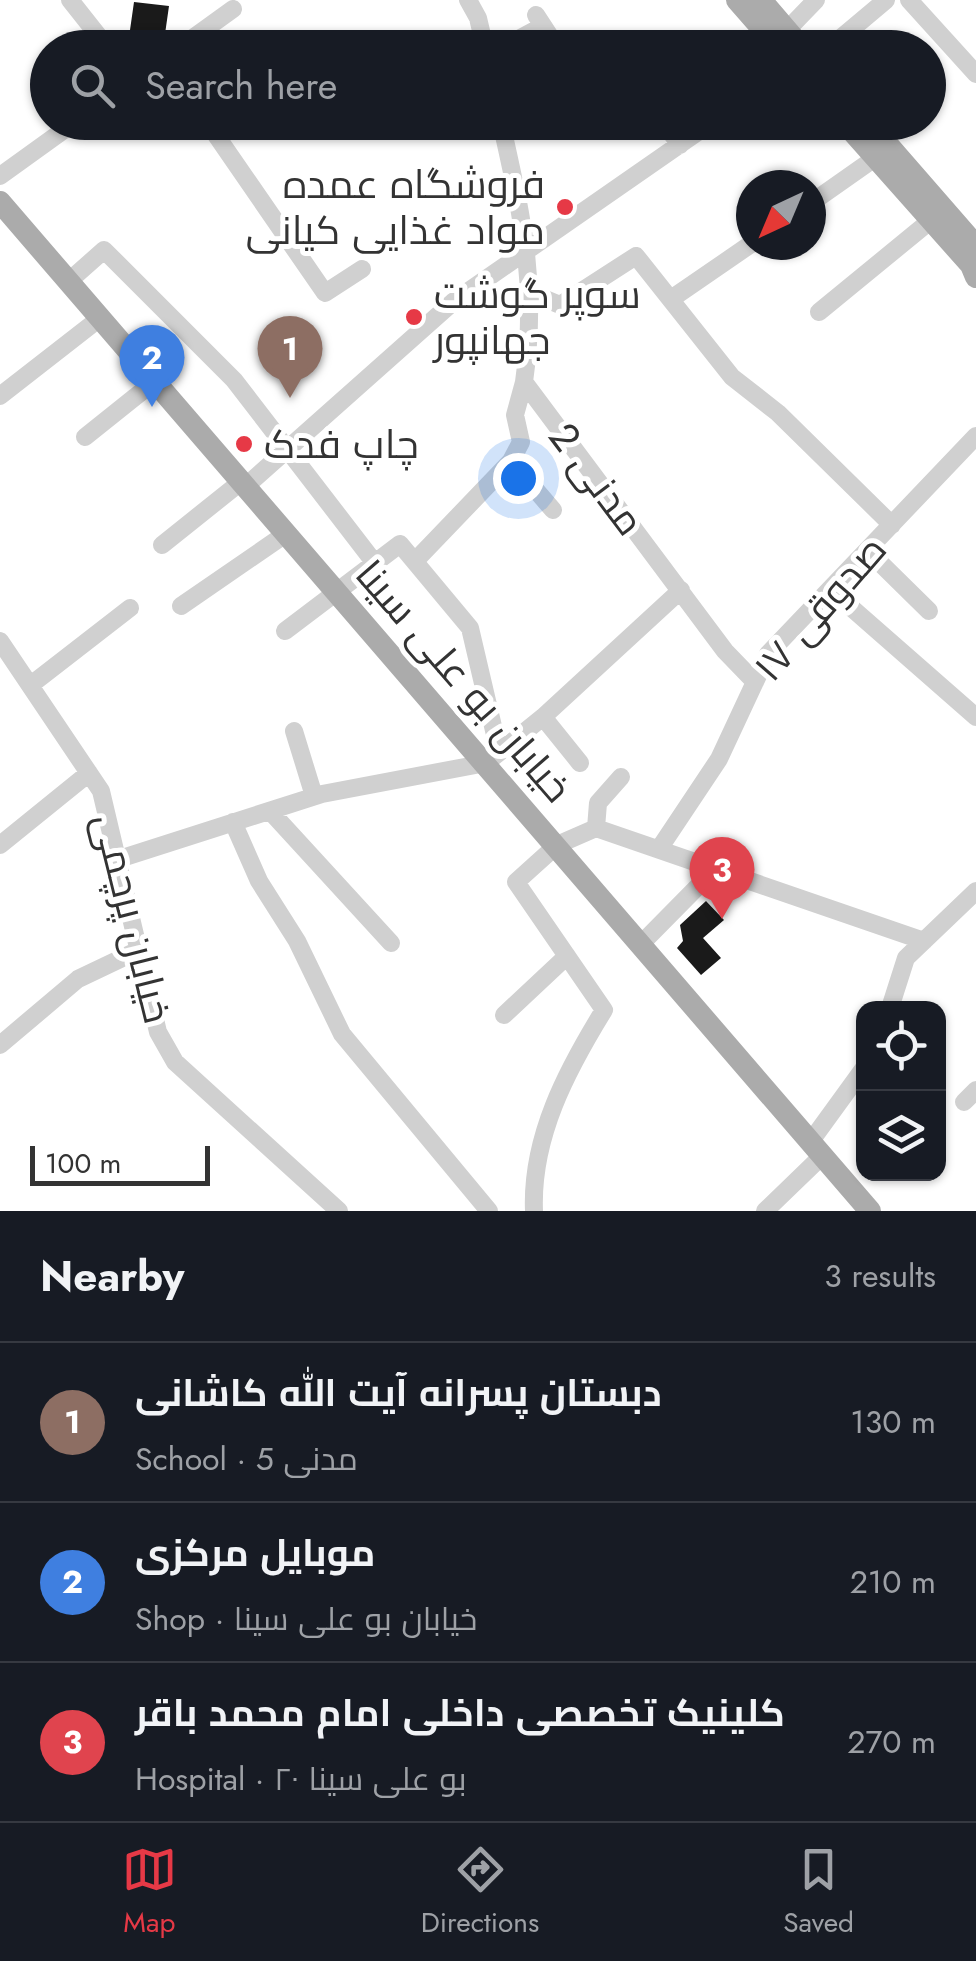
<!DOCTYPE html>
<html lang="en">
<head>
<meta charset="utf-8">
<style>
	:root { --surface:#171b24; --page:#242831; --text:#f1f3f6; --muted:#9ea1a6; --line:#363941; --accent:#e63946 }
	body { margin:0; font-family:Jost,Cairo,sans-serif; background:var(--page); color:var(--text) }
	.controls { position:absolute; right:30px; bottom:30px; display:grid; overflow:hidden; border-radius:20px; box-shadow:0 2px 8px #0004 }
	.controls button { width:90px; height:90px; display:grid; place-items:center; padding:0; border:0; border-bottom:2px solid var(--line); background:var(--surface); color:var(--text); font:50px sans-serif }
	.compass { position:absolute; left:736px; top:170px; width:90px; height:90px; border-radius:50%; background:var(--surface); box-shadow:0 2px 8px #0004; rotate:224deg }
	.scale { position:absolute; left:30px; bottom:25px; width:180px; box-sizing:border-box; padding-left:10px; border:5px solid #333; border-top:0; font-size:28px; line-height:35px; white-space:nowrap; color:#333; -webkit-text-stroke:8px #fff; paint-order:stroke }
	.you { position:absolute; left:518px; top:478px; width:35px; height:35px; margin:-25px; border:8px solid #fff; border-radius:50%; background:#1a73e8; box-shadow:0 0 0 15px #1a73e833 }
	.badge { display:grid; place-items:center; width:65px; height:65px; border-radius:50%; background:var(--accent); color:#fff; font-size:32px; font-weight:700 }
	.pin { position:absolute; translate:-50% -82px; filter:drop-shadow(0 2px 5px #0008) }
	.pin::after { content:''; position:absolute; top:52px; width:35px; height:30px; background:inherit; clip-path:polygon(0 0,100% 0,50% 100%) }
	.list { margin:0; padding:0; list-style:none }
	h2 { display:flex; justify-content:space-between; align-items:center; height:130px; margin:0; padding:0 40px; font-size:42px }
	h2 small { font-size:32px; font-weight:400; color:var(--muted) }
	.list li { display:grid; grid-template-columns:65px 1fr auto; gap:30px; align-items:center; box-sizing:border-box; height:160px; padding:0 40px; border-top:2px solid var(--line) }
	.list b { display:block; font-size:38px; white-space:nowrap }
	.list p { margin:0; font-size:32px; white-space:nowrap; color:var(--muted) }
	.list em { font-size:32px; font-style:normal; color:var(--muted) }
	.icon { flex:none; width:55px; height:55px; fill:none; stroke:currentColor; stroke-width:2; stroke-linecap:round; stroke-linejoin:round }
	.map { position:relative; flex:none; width:976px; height:1211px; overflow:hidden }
	.search { position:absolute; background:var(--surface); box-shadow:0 2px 8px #0004; left:30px; right:30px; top:30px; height:110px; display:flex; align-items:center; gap:25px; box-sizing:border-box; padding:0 35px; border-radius:55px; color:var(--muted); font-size:38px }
	.sheet { height:610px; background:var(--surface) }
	nav { display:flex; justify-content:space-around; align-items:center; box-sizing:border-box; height:140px; border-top:2px solid var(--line); background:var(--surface); font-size:28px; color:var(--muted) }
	nav a { display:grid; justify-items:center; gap:5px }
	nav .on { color:var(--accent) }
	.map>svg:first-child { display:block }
	.building { fill:#1a1a1a }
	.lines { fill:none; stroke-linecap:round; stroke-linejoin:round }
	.minor { stroke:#d0d0d0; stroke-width:18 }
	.major { stroke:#ababab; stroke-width:22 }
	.poi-dot { fill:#e63946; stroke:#fff; stroke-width:4 }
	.labels { text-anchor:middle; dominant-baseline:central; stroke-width:10; stroke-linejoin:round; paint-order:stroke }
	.poi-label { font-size:40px; fill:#333; stroke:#fff; text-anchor:start }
	.street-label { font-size:40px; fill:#333; stroke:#fff }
</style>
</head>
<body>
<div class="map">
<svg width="976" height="1211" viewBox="0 0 976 1211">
	<rect width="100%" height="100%" fill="#fff"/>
	<path class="building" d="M134,2L169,6L164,41L129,37Z
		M706,901L724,920L703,938L721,958L701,975L677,948L683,941L680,925Z"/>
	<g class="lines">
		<path class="minor" d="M70,0L108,48
			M468,0L478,18L485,48
			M909,0L976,74
			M536,15L553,41
			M787,30L816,0
			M179,48L233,9
			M502,48L543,26
			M829,48L886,0
			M207,122L325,293L362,269
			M501,122C522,217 538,283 524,382L725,651L753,680
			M663,122L680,145
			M0,176L75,122
			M811,203L875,158
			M69,281L104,250L234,380L374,562
			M531,293L560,305L636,256L732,377L778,413L892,525
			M671,299L751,244
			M819,312L930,221
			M0,396L100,318
			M85,437L155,381
			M511,461L553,510
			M246,486L453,302L712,122
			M162,545L242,481
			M867,550L929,611
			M416,560L511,461L521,442L515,415L524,382
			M830,589L976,717
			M181,606L287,533
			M285,631L400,544L470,628L499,752
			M0,641L101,791L158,1032L175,1062L339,1211
			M32,684L130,608
			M543,717L580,763
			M294,731L314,796
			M270,811L391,943
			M233,822L259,881L297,941L342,1034L489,1211
			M596,828L598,803L621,777
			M0,845L89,773
			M659,849L719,759L768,654L976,436
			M119,859L322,794L486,763L543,717L681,590
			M642,943L715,869
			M890,1008L906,958L976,891
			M504,1015L567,956
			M0,1045L78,979L141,949
			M964,1102L976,1090
			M811,1141L864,1068
			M534,1211C531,1137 567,1070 604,1010L516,882L557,845L596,828L924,941
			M765,1211L823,1155"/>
		<path class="major" d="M737,0L779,48
			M761,0L802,48
			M844,122L971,265L976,277
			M868,122L976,246
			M0,202L870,1211"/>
	</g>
	<g class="poi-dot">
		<circle cx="565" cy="207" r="10"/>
		<circle cx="414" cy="317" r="10"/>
		<circle cx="244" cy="444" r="10"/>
	</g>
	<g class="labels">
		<g class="poi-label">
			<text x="545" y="184" text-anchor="end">فروشگاه عمده<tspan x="545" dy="46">مواد غذایی کیانی</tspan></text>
			<text x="434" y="294">سوپر گوشت<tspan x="434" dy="46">جهانپور</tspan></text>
			<text x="264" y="444">چاپ فدک</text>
		</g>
		<g class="street-label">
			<text transform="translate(597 479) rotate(53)">مدنی 2</text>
			<text transform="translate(820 608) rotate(-49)">صدوقی ۱۷</text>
			<text transform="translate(464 681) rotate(49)">خیابان بو علی سینا</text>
			<text transform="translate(133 918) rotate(76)">خیابان پرچمی</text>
		</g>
	</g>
</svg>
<div class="controls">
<button><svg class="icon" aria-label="locate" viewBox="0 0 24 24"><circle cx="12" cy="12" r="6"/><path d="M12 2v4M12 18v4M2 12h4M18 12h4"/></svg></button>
<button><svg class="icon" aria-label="layers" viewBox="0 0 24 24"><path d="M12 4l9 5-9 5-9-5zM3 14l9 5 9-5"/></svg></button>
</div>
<svg class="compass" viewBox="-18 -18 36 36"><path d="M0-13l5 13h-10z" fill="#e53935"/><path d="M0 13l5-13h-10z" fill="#9ea1a6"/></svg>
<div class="scale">100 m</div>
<div class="you"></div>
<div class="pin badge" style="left:290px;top:398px;background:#8d6e63">1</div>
<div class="pin badge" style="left:152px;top:407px;background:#3f7fe0">2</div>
<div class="pin badge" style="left:722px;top:919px;background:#e0444e">3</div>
<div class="search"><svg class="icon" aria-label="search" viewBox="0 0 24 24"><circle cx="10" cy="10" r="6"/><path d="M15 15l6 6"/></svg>Search here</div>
</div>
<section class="sheet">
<h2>Nearby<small>3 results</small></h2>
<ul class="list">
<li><span class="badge" style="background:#8d6e63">1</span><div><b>دبستان پسرانه آیت الله کاشانی</b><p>School · مدنی 5</p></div><em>130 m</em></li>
<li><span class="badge" style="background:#3f7fe0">2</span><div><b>موبایل مرکزی</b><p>Shop · خیابان بو علی سینا</p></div><em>210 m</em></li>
<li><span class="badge" style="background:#e0444e">3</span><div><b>کلینیک تخصصی داخلی امام محمد باقر</b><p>Hospital · بو علی سینا ۲۰</p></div><em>270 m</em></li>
</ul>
</section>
<nav>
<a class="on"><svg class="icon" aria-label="map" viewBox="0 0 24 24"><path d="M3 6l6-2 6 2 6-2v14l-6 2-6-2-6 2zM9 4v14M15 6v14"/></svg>Map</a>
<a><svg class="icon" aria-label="directions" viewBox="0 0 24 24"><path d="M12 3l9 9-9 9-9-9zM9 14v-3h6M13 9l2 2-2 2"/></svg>Directions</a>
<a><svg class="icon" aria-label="saved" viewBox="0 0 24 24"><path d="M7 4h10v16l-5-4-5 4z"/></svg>Saved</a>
</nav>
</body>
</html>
